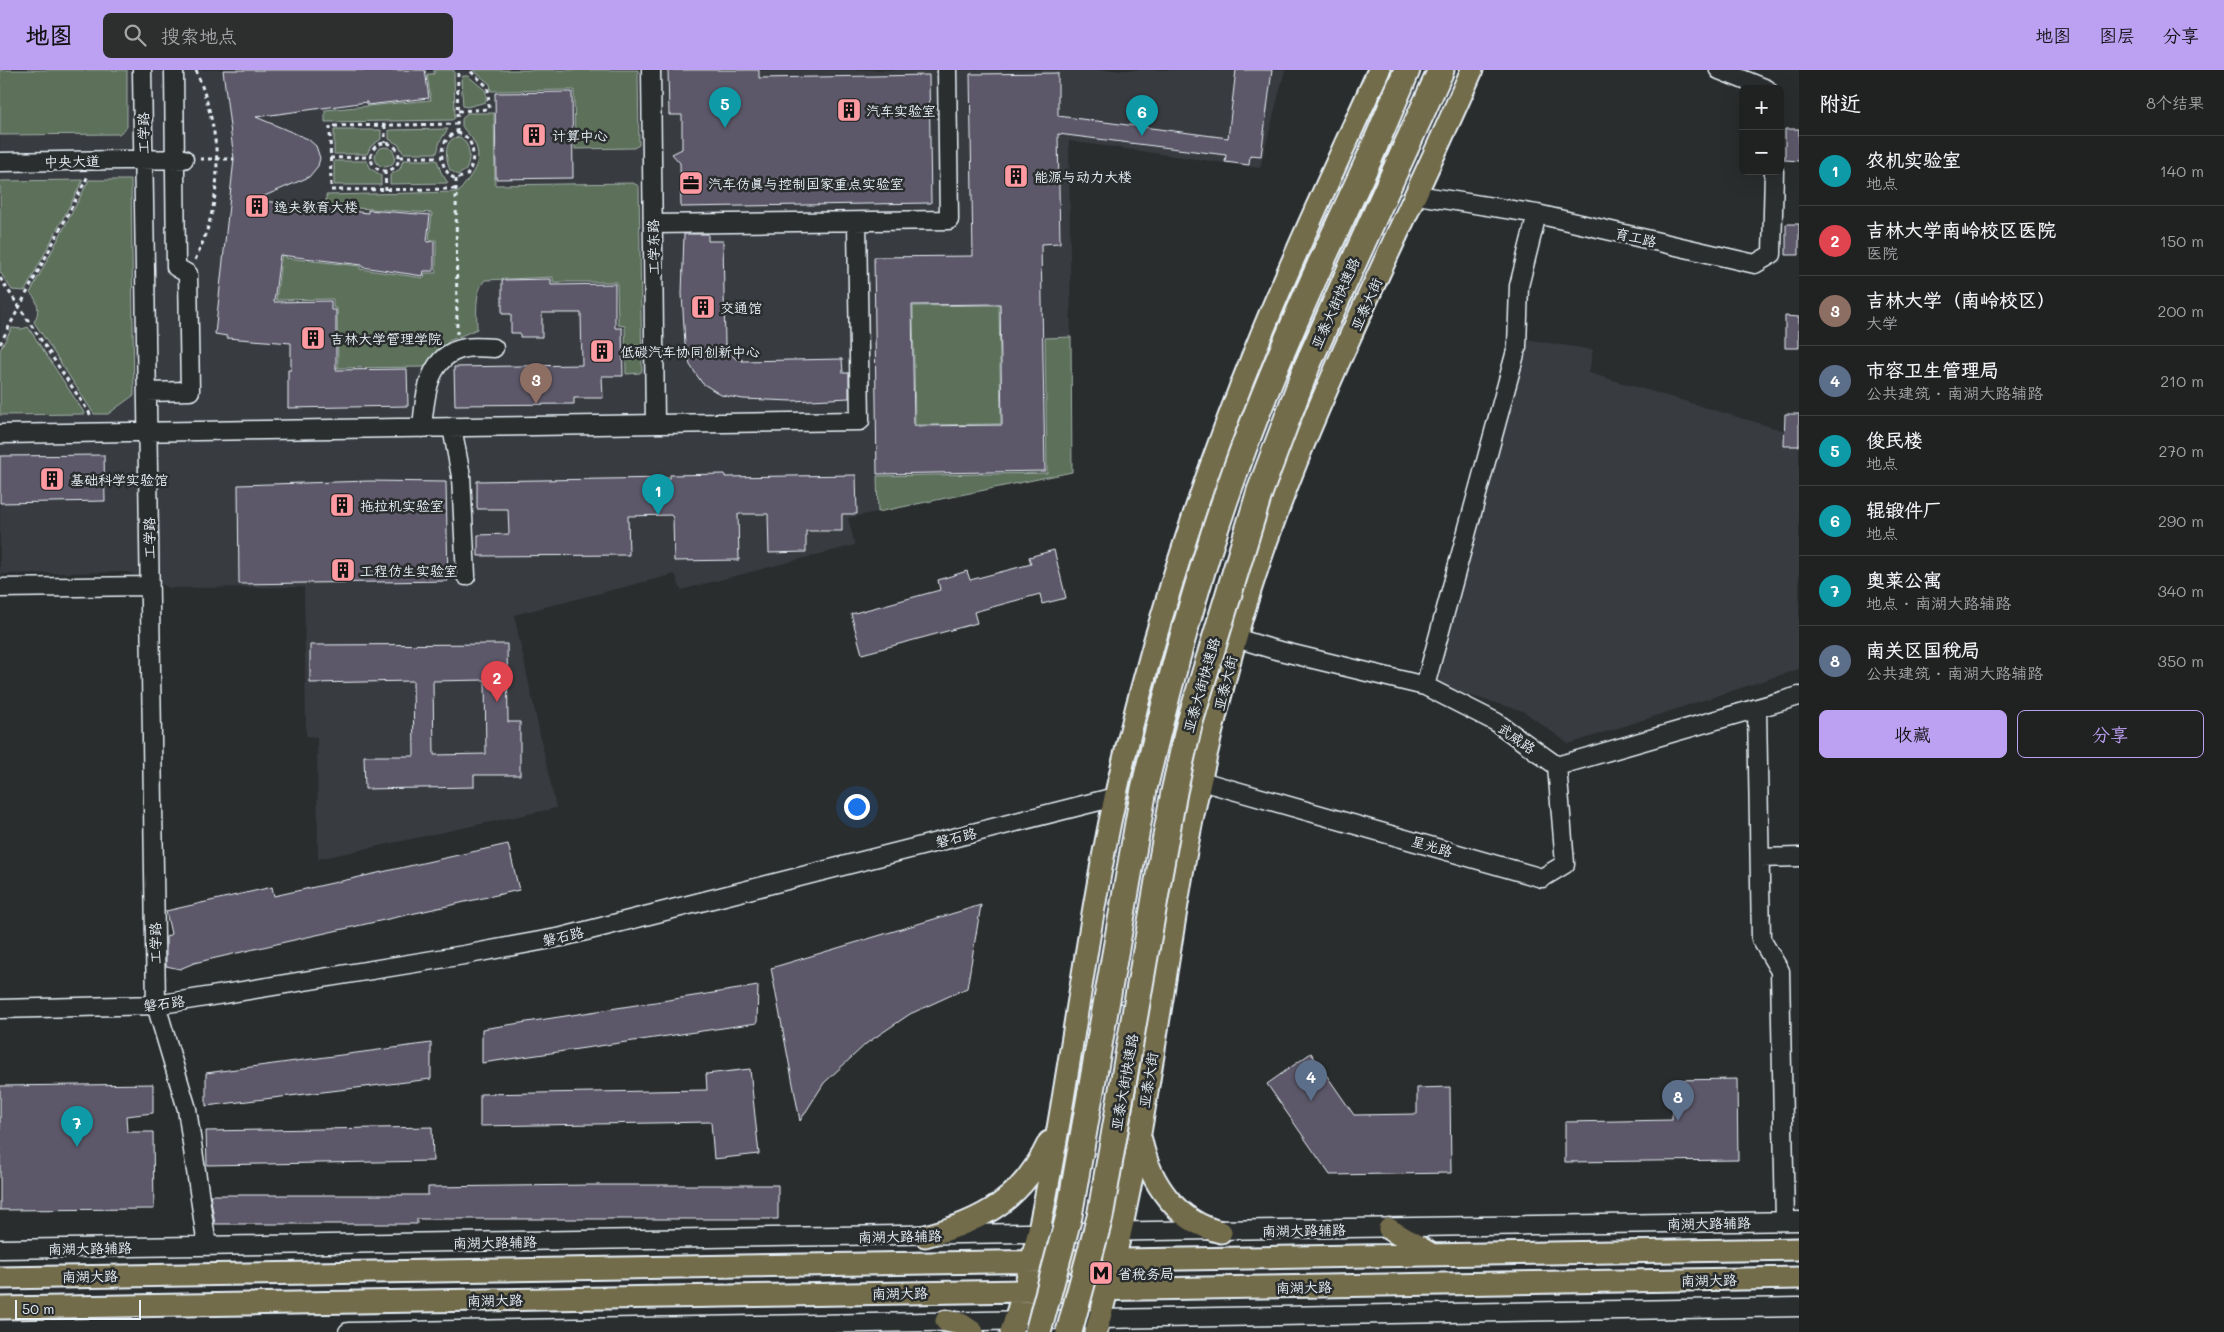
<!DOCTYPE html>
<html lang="zh">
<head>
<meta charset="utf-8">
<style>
	:root { --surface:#202222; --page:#2d2f2f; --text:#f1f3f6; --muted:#a2a4a5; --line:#3d3f40; --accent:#bca0f2 }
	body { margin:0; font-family:Mali,"LXGW WenKai TC",sans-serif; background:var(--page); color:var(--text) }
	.controls { position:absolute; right:15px; top:15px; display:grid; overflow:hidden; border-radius:8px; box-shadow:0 5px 20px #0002 }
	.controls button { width:45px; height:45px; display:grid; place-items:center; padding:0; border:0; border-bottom:1px solid var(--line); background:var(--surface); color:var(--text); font:25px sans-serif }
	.scale { position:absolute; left:15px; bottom:12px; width:126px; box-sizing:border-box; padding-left:5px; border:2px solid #e8f1f8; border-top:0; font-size:14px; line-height:18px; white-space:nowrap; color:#e8f1f8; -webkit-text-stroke:4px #2a2d2e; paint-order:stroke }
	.you { position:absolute; left:856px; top:736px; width:18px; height:18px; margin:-12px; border:4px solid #fff; border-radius:50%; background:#1a73e8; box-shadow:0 0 0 8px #1a73e833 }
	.badge { display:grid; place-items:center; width:32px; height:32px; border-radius:50%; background:var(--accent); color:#fff; font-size:16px; font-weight:700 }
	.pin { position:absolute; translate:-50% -41px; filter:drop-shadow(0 1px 2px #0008) }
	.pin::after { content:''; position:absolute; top:26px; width:18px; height:15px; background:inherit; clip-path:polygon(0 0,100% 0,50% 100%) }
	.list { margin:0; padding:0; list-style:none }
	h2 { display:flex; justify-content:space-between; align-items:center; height:65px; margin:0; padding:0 20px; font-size:21px }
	h2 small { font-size:16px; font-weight:400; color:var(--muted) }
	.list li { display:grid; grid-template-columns:32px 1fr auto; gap:15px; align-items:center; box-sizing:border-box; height:70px; padding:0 20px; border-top:1px solid var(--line) }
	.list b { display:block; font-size:19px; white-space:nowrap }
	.list p { margin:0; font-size:16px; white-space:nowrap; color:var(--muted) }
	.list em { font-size:16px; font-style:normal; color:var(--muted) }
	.actions { display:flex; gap:10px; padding:15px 20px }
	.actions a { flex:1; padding:11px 0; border:1px solid var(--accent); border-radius:8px; text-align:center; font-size:18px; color:var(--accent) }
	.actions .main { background:var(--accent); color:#111 }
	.icon { flex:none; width:28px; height:28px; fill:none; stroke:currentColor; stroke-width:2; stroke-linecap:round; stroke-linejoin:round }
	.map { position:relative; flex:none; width:1799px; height:1262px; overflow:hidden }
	header { display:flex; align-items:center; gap:30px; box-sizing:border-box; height:70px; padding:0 25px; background:var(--accent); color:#111 }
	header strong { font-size:24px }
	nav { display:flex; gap:28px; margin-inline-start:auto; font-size:18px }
	.search { width:350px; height:45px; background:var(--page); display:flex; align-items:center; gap:12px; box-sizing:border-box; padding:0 18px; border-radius:8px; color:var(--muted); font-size:19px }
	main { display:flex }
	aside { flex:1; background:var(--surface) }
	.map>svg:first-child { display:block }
	.built { fill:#393a40 }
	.green { fill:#5c705a; stroke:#a2b0a9 }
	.building { fill:#5d5869; stroke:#e8f1f8; fill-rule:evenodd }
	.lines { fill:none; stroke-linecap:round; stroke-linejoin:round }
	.minor-casing { stroke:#e8f1f8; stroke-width:21 }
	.major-casing { stroke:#e8f1f8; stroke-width:25 }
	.highway-casing { stroke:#e8f1f8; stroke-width:29 }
	.path { stroke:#e8f1f8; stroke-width:3; stroke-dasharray:4 4; stroke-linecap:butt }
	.minor { stroke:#2a2d2e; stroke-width:18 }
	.major { stroke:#736c4b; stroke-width:21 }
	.highway { stroke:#736c4b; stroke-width:25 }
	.highway-bridge-casing { stroke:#e8f1f8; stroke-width:29; stroke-linecap:butt }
	.highway-bridge { stroke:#736c4b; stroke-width:25 }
	.labels { text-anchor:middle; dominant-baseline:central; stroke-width:5; stroke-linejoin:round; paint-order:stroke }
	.poi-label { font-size:14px; fill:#e8f1f8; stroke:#2a2d2e; text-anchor:start }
	.street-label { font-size:14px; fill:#e8f1f8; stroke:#2a2d2e }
</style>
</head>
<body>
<header>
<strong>地图</strong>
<div class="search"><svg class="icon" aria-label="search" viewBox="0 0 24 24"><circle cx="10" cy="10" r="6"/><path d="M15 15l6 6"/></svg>搜索地点</div>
<nav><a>地图</a><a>图层</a><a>分享</a></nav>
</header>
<main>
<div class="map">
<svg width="1799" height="1262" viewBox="0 0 1799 1262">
	<rect width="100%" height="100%" fill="#2a2d2e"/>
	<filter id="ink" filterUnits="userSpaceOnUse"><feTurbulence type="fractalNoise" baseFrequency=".02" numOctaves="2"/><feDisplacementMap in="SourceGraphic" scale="10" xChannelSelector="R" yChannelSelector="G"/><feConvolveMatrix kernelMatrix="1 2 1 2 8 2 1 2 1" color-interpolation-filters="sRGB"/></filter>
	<g filter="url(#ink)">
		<path class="built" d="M0,0H1285L1260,98L1069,71L1072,402L848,448L855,475L681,520L675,504L514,545L556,738L318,789L317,667L306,666L304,517L170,518L128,502L0,504Z
			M1525,269L1593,280L1589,303L1799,365V599L1569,674L1523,641L1437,616Z"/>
		<path class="green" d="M0,0H127V57L119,64L0,65Z
			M434,0H454L455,48L452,50L325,52V40L431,30L427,4H434Z
			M473,0H638L639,75L634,78L575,79L574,20L491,21L490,14Z
			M463,6H468L486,21V32L467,37L463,36L461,10Z
			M467,43H494L495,115L633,113L639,116L642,301L640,303L626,304L625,256L618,255L617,212H553V207L485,210C474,222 477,244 477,259L449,271L437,283L430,297L327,298L338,297L337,238H333V229L276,230L282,181H286V188L360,196V199L424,208L425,203H436V170H429L432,143L326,136V125L459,122C470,106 485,92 474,72C471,65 465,62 462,56V49Z
			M448,59L440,71L437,83H403L399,75L389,69V60Z
			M334,60H381V69L371,76L367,84H334Z
			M460,67C471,75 471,88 466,100L458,105L450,100C445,89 443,67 460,67Z
			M375 87a10 10 0 1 1 20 0a10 10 0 1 1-20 0Z
			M403,90H437L441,102L448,113L390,114V105L400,99Z
			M334,91H367L371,99L381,105V115H334Z
			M83,110L25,221L12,220L0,202V111Z
			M89,110H131L134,325L108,344H94L34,252C40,242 39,231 30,223Z
			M999,235L1001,354L915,355L913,236Z
			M28,257L85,344L0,345V280L12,258L22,259Z
			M1071,267L1072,402L878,442L877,406L1047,403L1045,268Z"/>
		<path class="building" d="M223,0H425L429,28L367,35V32L256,47L308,69L316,76L320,88L318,96L309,107L255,130L368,143V140L430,145L427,172L434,171V201H424L423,206L362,197V195L280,185L274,232L331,231V240H336V300L407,299L408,336L288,338V300H291V273L227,268V266L215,264L234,89Z
			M668,0H759V8L929,5L931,133L681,137L680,93L672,84L682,79V45H669Z
			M1236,0H1272L1261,86L1250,85L1249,95L1225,92L1226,85L1058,64L1060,173L1041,174L1045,401L877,404L874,187L973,186L970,4L1058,3V46L1228,68ZM1000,234L1002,355L914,356L912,235Z
			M572,22L573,108L496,109L495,23Z
			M1785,59H1799V91L1785,90Z
			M1786,154H1799V185H1786Z
			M684,164H708V171H723L725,274H727V280L736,289H742V291L842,289L843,303H849V328L792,331L743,329L721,325L702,313L690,295L685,274L682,224Z
			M551,209V215L615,214V258H622L623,306H602L603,328H574V334L455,335L454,297L582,295L581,243H542V267H520V263H511V244H502V210Z
			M1785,246L1799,247V278H1785Z
			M1785,344H1799V376H1784Z
			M104,385L105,431L0,433V386Z
			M725,404V407L856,405L857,444H842V461H806V482L769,483L768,444H738L739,490L674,491L673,448L671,445L628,446L629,485L478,486V465L509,464L508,439H477V411L670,408V405Z
			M369,411L446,412L448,511L239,514L238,415Z
			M1054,480L1066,528L1042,534L1040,524L974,542L977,553L862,584L851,544L940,520L938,510L967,501L970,510L1031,494L1029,487Z
			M507,574L508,652H520V705H474V717L365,719L364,686H414L413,611L310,613V575ZM485,610L486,684L434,685L433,611Z
			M508,774L519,820L285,872L194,893L180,899L166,896V867L171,864L166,841L272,817L274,826Z
			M981,835L967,918L910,944L867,973L824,1013L800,1051L771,898Z
			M758,916L757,953L482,993V959Z
			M431,973V1009L206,1036V1003Z
			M1311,983L1354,1045L1417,1044V1018L1450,1017L1451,1103L1330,1105L1267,1014Z
			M750,999L759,1084L714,1089L711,1052L480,1056V1024L707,1020L706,1004Z
			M1737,1009L1738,1090L1565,1092V1052L1672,1050V1010Z
			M153,1014V1043L126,1046L127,1062H153L154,1139L0,1140V1016Z
			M432,1057L433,1091L207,1095L206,1061Z
			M590,1115H778V1149H417V1154H215L210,1125H428V1117Z"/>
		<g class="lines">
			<defs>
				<path id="minor" d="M142,0L156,935L187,1039L207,1176
					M651,0L655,354
					M1719,0L1767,19
					M0,92L184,89
					M1417,125L1537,144L1755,194L1772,184L1774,101
					M653,154L949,150L947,0
					M147,322L190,321L188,204L176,197L174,0
					M452,357L461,406L466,506
					M422,358C425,327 427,284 466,278C475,276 485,278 494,278
					M0,364L860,351L857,152
					M0,518L149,516
					M1236,568L1272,579L1425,616L1496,652L1557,696L1799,626
					M1425,616L1517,277L1519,216L1537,144
					M1757,638L1761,869L1780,901L1785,1151
					M1201,711L1542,808L1565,794L1557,696
					M1760,788L1799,787
					M0,939L156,935L464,885L562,867L1115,727
					M0,1179L1799,1151
					M348,1262L1799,1237"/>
				<path id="major" d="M1141,1070C1150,1113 1177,1152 1221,1162
					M1389,1159L1431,1184
					M925,1166C984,1151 1023,1128 1049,1072
					M0,1208L1799,1179
					M0,1238L1799,1208
					M946,1251L961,1254L973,1262
					M1011,1262C1036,1189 1049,1112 1062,1035C1079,933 1093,830 1115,728C1149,573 1198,420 1258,273C1295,181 1338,91 1379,0
					M1096,1262C1138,1112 1156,957 1182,804C1195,726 1214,648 1235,571C1290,372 1390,188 1472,0"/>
				<path id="highway" d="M1320,195L1370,87L1407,0
					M1346,209L1441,0"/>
			</defs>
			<use href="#minor" class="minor-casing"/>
			<use href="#major" class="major-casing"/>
			<use href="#highway" class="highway-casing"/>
			<path class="path" d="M458,41L489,39L488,17L469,0
				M385,55V73
				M457,63C476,66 476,92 467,105L456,109C438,102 436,68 457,63Z
				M457,63L458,0
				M371 87a14 14 0 1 1 28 0a14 14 0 1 1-28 0Z
				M400,87H442
				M330,88L371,87
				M200,89H234
				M385,101L386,120
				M456,109L457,264
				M455,119L331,120L330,56L458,54
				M195,190C226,125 222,66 196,0
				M0,208L92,347
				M0,274L88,106"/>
			<use href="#minor" class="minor"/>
			<use href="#major" class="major"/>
			<use href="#highway" class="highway"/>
			<defs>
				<path id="highway-bridge" d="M1038,1262L1069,1146L1144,719C1168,617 1195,515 1230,416C1256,341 1287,268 1320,195
					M1069,1262L1100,1147L1158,811L1174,722L1189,655L1260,421L1307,296L1346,209"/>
			</defs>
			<use href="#highway-bridge" class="highway-bridge-casing"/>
			<use href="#highway-bridge" class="highway-bridge"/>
		</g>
	</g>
	<defs>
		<symbol id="building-square" viewBox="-11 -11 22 22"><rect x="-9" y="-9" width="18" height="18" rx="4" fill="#ff9aa2" stroke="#2a2d2e"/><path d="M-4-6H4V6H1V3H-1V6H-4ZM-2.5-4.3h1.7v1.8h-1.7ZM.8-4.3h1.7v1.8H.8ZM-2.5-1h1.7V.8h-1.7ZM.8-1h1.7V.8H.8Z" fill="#111"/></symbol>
		<symbol id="office-square" viewBox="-11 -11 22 22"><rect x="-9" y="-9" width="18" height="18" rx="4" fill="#ff9aa2" stroke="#2a2d2e"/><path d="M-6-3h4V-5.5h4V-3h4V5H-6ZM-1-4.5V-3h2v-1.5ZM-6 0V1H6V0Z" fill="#111"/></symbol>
		<symbol id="metro-square" viewBox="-11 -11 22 22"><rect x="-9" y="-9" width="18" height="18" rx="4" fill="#ff9aa2" stroke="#2a2d2e"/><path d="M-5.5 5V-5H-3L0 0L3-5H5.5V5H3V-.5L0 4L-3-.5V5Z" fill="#111"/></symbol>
	</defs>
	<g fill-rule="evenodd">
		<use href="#building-square" x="835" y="26" width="28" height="28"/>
		<use href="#building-square" x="520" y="51" width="28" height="28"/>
		<use href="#building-square" x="1002" y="92" width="28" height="28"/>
		<use href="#office-square" x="677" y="99" width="28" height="28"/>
		<use href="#building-square" x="243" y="122" width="28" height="28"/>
		<use href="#building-square" x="689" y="223" width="28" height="28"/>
		<use href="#building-square" x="299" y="254" width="28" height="28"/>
		<use href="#building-square" x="588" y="267" width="28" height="28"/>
		<use href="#building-square" x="38" y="395" width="28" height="28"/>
		<use href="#building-square" x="328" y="421" width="28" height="28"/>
		<use href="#building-square" x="329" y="486" width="28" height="28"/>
		<use href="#metro-square" x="1087" y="1189" width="28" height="28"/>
	</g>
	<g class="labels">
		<g class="poi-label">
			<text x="866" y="40">汽车实验室</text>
			<text x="552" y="65">计算中心</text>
			<text x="1034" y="106">能源与动力大楼</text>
			<text x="708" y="113">汽车仿真与控制国家重点实验室</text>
			<text x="274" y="136">逸夫教育大楼</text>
			<text x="720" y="237">交通馆</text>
			<text x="330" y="268">吉林大学管理学院</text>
			<text x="620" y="281">低碳汽车协同创新中心</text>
			<text x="70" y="409">基础科学实验馆</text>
			<text x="360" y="435">拖拉机实验室</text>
			<text x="360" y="500">工程仿生实验室</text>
			<text x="1118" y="1203">省税务局</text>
		</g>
		<g class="street-label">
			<text transform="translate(143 63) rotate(-91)">工学路</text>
			<text transform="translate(72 91) rotate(-1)">中央大道</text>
			<text transform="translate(1636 167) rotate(13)">育工路</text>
			<text transform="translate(653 177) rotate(-91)">工学东路</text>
			<text transform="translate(1335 233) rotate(-66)">亚泰大街快速路</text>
			<text transform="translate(1366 234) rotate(-66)">亚泰大街</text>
			<text transform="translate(149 468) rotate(-91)">工学路</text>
			<text transform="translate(1225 613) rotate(-76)">亚泰大街</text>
			<text transform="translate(1201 615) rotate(-74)">亚泰大街快速路</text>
			<text transform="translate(1517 668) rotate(35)">武威路</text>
			<text transform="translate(956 767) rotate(-14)">磐石路</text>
			<text transform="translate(1432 776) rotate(16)">星光路</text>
			<text transform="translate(563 866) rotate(-13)">磐石路</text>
			<text transform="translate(155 873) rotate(-91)">工学路</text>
			<text transform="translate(164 933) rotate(-8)">磐石路</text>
			<text transform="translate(1148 1010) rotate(-81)">亚泰大街</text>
			<text transform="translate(1124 1012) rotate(-80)">亚泰大街快速路</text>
			<text transform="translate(1709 1153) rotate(-1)">南湖大路辅路</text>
			<text transform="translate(1304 1160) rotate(-1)">南湖大路辅路</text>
			<text transform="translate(900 1166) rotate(-1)">南湖大路辅路</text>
			<text transform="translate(495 1172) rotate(-1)">南湖大路辅路</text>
			<text transform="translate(90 1178) rotate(-1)">南湖大路辅路</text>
			<text transform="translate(90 1206) rotate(-1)">南湖大路</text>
			<text transform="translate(1709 1210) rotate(-1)">南湖大路</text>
			<text transform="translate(1304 1217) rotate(-1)">南湖大路</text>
			<text transform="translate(900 1223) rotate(-1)">南湖大路</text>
			<text transform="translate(495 1230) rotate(-1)">南湖大路</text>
		</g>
	</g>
</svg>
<div class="controls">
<button>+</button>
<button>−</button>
</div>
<div class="scale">50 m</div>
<div class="you"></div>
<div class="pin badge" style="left:658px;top:445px;background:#0f9aa8">1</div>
<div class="pin badge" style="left:497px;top:632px;background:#e0444e">2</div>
<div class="pin badge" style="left:536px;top:334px;background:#8d6e63">3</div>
<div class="pin badge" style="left:1311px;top:1031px;background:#5c6f8a">4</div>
<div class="pin badge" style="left:725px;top:58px;background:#0f9aa8">5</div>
<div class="pin badge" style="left:1142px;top:66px;background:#0f9aa8">6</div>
<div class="pin badge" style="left:77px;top:1077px;background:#0f9aa8">7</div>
<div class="pin badge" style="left:1678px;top:1051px;background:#5c6f8a">8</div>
</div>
<aside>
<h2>附近<small>8个结果</small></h2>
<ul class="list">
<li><span class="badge" style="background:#0f9aa8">1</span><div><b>农机实验室</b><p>地点</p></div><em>140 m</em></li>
<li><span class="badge" style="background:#e0444e">2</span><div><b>吉林大学南岭校区医院</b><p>医院</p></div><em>150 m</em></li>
<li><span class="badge" style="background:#8d6e63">3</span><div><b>吉林大学（南岭校区）</b><p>大学</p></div><em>200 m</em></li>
<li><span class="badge" style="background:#5c6f8a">4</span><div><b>市容卫生管理局</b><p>公共建筑 · 南湖大路辅路</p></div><em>210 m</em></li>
<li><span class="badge" style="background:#0f9aa8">5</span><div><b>俊民楼</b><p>地点</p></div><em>270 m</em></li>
<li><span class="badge" style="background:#0f9aa8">6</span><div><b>辊锻件厂</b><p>地点</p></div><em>290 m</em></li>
<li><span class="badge" style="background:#0f9aa8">7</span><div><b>奥莱公寓</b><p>地点 · 南湖大路辅路</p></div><em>340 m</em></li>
<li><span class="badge" style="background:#5c6f8a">8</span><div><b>南关区国税局</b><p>公共建筑 · 南湖大路辅路</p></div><em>350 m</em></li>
</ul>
<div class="actions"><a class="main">收藏</a><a>分享</a></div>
</aside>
</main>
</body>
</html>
